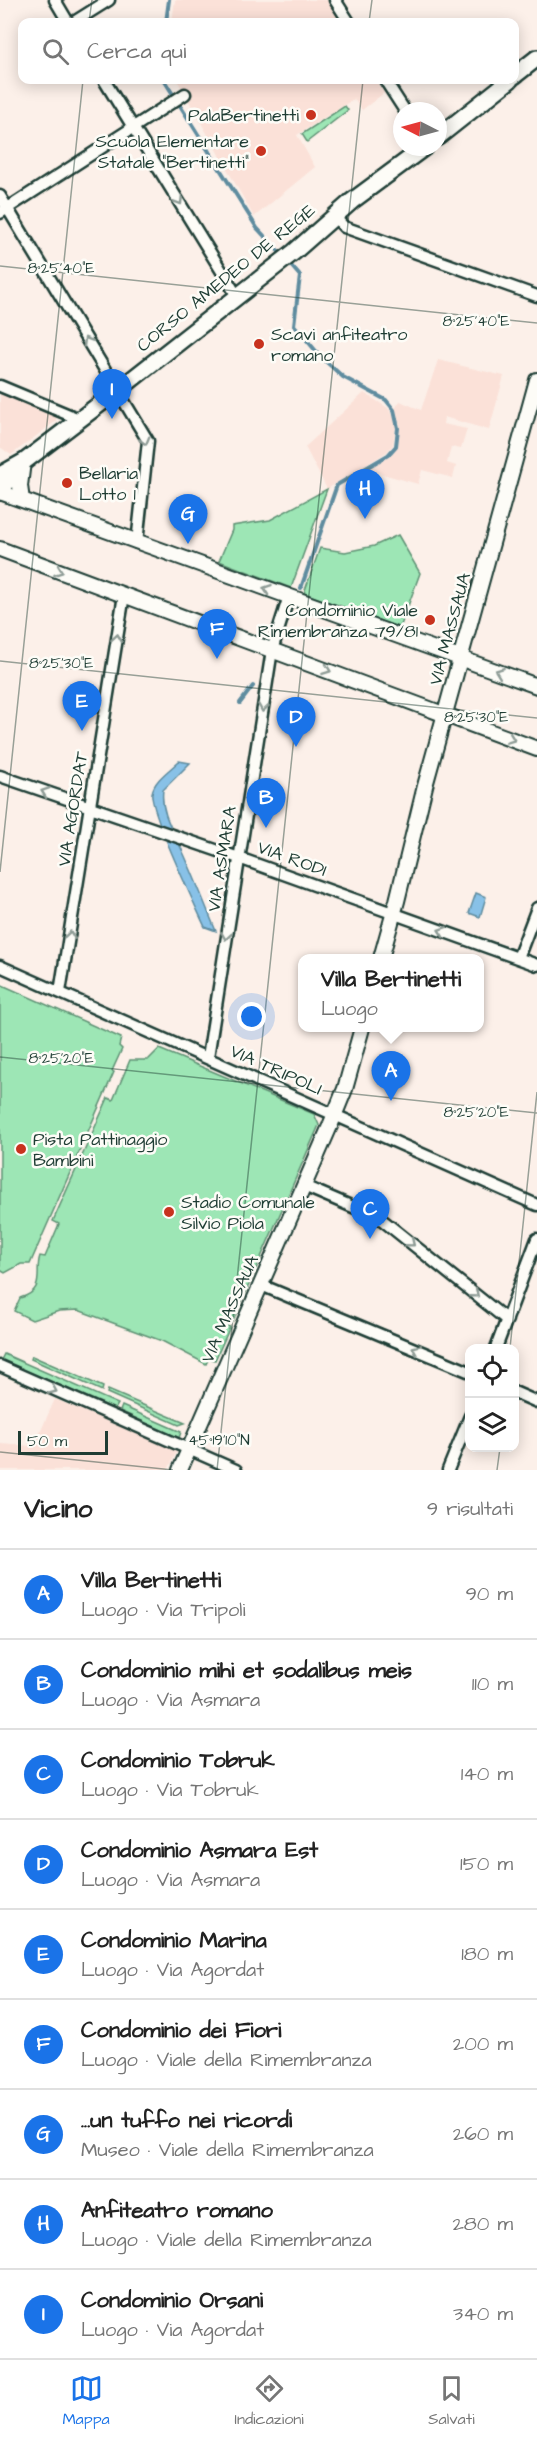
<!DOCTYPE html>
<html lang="it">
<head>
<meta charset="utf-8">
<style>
	:root { --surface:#fff; --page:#f6f6f6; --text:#222; --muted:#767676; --line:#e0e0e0; --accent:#1a73e8 }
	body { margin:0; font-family:"Architects Daughter",sans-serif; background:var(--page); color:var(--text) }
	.controls { position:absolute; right:18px; bottom:18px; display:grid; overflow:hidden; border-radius:12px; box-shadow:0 3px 15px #0003 }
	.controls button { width:54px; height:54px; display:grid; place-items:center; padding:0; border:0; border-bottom:2px solid var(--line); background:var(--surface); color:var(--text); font:30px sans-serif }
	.compass { position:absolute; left:393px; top:102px; width:54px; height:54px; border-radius:50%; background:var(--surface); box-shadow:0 3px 15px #0003; rotate:276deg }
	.scale { position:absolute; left:18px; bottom:15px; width:90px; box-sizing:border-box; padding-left:6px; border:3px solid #1f3d34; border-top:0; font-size:16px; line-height:21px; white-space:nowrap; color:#1f3d34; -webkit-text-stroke:4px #fdfcf7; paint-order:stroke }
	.you { position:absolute; left:252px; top:1017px; width:21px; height:21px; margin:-15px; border:4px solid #fff; border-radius:50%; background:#1a73e8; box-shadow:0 0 0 9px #1a73e833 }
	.badge { display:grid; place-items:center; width:39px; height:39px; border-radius:50%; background:var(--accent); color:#fff; font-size:20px; font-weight:700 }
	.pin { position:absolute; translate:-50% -50px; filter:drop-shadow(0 2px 3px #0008) }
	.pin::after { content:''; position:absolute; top:32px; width:21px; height:18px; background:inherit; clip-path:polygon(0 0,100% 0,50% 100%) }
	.popup { position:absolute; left:298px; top:954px; width:186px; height:78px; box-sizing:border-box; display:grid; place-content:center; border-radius:12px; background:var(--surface); filter:drop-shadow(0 2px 4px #0005); font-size:20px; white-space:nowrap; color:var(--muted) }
	.popup b { font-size:22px; color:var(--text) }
	.popup::after { content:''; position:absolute; left:50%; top:100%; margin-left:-12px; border:12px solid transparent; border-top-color:var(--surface) }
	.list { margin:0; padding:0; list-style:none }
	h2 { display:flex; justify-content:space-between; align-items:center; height:78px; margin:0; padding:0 24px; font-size:26px }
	h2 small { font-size:20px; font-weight:400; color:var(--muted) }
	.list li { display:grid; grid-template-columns:39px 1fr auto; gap:18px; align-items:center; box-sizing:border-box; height:90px; padding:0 24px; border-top:2px solid var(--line) }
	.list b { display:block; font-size:22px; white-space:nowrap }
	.list p { margin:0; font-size:20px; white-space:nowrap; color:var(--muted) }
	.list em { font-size:20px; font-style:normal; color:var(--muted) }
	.icon { flex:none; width:33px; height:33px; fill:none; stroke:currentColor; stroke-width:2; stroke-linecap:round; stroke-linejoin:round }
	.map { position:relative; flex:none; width:537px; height:1470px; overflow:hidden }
	.search { position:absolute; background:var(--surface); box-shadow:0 3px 15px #0003; left:18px; right:18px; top:18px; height:66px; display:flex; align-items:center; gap:15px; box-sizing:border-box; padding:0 21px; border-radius:12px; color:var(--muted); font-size:22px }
	.sheet { height:888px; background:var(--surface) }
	nav { display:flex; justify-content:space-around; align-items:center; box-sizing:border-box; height:84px; border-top:2px solid var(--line); background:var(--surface); font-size:16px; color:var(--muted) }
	nav a { display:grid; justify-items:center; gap:3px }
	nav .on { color:var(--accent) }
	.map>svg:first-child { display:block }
	.built { fill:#fbe1d8 }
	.green { fill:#9de6b5; stroke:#5e9274; stroke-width:1.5 }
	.water { fill:#88c1e7; stroke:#5e8c9f; stroke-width:1.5 }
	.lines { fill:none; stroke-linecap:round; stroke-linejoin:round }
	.stream { stroke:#5e8c9f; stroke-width:4 }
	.minor-casing { stroke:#1f3d34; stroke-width:15 }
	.tertiary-casing { stroke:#1f3d34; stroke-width:18 }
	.secondary-casing { stroke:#1f3d34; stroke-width:20 }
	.minor { stroke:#fdfcf7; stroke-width:10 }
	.tertiary { stroke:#fdfcf7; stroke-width:14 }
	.secondary { stroke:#fdfcf7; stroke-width:15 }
	.oneway { stroke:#8e9c96 }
	.ticks { fill:none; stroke:#1f3d34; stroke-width:1.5; stroke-opacity:0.45 }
	.poi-dot { fill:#c8321e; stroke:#fdfcf7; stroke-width:2 }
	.labels { text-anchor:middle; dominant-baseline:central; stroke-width:5; stroke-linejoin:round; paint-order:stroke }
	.poi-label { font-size:18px; fill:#1f3d34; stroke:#fdfcf7; text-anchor:start }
	.street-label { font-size:18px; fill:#1f3d34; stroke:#fdfcf7 }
	.ticks-label { font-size:15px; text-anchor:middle; fill:#1f3d34; stroke:#fdfcf7; stroke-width:5; stroke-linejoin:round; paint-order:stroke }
</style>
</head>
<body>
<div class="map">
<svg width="537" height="1470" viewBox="0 0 537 1470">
	<rect width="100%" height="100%" fill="#fcf0e9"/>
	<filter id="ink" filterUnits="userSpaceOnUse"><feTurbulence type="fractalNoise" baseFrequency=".0167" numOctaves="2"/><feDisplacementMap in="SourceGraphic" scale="12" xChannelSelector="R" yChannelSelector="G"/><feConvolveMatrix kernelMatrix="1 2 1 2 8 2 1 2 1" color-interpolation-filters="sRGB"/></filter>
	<g filter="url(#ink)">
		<path class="built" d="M175,0H327L341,22H172Z
			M177,80H375L384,93L362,110L354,99L297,135L315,167L254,217Z
			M438,360L504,376L489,430L444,417L443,424L467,429L461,449L451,447L447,463L456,466L453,478L422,470L418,484L365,469L390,456L395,449L400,425L394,410L400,401L421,410Z
			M0,392L56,417V421L11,455L0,447Z
			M364,393L388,408L393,415L396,426L393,445L387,452L327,489L305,447Z
			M55,1399L177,1451L168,1470H0V1444L34,1446Z"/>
		<path class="green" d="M345,106L348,110L307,142L302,134Z
			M327,489L291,588L219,561L232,530V526L270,520Z
			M398,535L420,573L400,628L304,593L320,548L345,552L374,546Z
			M0,984L121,1038L119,1046L122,1049L112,1071L114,1072L30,1264H21L5,1273L0,1270Z
			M159,1049L314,1114L319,1125L233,1321L226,1318L224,1324L230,1327L215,1360L209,1358L206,1364L162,1341L78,1310L59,1311L32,1320L14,1311L20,1298C47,1290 34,1273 40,1256L45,1257L59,1224L53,1221L108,1098L113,1100L130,1060H148Z
			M4,1354L118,1404L115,1409L1,1360Z
			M32,1356L103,1387L102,1391L31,1359Z
			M108,1390L185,1423L179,1425L107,1393Z
			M122,1406L181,1432L179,1438L120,1411Z"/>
		<path class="water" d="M179,761L190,763L163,790C160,813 174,832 183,852C195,878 205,905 216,931L205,927C195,905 149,810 152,793C154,780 170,770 179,761Z
			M476,893L486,897L480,917L469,913Z"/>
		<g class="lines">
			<path class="stream" d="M166,22L169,0
				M164,80L257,228L282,255
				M287,261L300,276L294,325L321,357L343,377L386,400L394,410L398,428L396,446L388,455L337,485L301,588
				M240,703L253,686"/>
			<defs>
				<path id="minor" d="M55,0L68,22
					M335,0L349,22
					M74,22L109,0
					M104,80L237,296
					M385,80L405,111
					M0,196L148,441L137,543
					M0,213L185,94
					M334,216L344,227L537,296
					M0,386L79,419
					M0,776L239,858L537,965
					M518,958L537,908
					M0,966L537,1205
					M60,992L124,595
					M208,1057L272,650L289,596
					M304,1186L381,1219L507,1320
					M261,1285L470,1372
					M496,1348L537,1239
					M0,1366L236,1470
					M514,1392L537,1402
					M448,1470L470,1416"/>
				<path id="tertiary" d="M0,492L537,686
					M22,500L20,486L23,462
					M0,549L537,749
					M381,958L397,901L425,786L537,380
					M180,1470L330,1126L345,1089L362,1028"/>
				<path id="secondary" d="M514,76L537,58
					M438,137L510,80
					M0,475L25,461L117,391L294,252L352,201L425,147
					M0,492L18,468"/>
			</defs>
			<use href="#minor" class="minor-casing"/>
			<use href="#tertiary" class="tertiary-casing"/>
			<use href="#secondary" class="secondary-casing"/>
			<use href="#minor" class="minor"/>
			<use href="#tertiary" class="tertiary"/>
			<use href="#secondary" class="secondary"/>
		</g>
		<defs><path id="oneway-chevron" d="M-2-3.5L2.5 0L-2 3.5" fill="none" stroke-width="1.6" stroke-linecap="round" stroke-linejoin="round" transform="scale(1.5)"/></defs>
		<g class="oneway">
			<use href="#oneway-chevron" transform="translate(179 201) rotate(58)"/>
			<use href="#oneway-chevron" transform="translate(87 341) rotate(-121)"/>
			<use href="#oneway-chevron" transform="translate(145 441) rotate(74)"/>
			<use href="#oneway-chevron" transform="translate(59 571) rotate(20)"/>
			<use href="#oneway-chevron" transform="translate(267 589) rotate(-161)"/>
			<use href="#oneway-chevron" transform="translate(117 638) rotate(-81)"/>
			<use href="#oneway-chevron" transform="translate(327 670) rotate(20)"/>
			<use href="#oneway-chevron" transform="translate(499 672) rotate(-159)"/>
			<use href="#oneway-chevron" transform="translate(263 708) rotate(99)"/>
			<use href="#oneway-chevron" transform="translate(511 739) rotate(21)"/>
			<use href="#oneway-chevron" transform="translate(45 792) rotate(-161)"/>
			<use href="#oneway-chevron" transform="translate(442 931) rotate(-161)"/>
			<use href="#oneway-chevron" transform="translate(70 935) rotate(-81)"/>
			<use href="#oneway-chevron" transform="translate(226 936) rotate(99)"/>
			<use href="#oneway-chevron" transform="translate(411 1243) rotate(39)"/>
			<use href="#oneway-chevron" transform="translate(475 1294) rotate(39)"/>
			<use href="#oneway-chevron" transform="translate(416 1349) rotate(-157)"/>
			<use href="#oneway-chevron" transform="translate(53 1390) rotate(24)"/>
		</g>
	</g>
	<path class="ticks" d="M89,22L92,0M369,22L372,0M0,266L537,323M0,661L537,718M0,872L83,80M0,1057L537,1113M510,1348L537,1092M0,1452L173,1470M217,1470L363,80M497,1470L500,1448"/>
	<g class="poi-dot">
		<circle cx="311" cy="115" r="6"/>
		<circle cx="261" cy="151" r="6"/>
		<circle cx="259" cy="344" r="6"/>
		<circle cx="67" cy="483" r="6"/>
		<circle cx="430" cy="620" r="6"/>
		<circle cx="21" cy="1149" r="6"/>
		<circle cx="169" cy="1212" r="6"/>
	</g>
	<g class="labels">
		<g class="poi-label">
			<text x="299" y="115" text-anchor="end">PalaBertinetti</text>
			<text x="249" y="141" text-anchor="end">Scuola Elementare<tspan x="249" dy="21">Statale "Bertinetti"</tspan></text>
			<text x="271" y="334">Scavi anfiteatro<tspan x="271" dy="21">romano</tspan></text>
			<text x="79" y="473">Bellaria<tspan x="79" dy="21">Lotto 1</tspan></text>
			<text x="418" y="610" text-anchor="end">Condominio Viale<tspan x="418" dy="21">Rimembranza 79/81</tspan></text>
			<text x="33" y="1139">Pista Pattinaggio<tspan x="33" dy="21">Bambini</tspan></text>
			<text x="181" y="1202">Stadio Comunale<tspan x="181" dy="21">Silvio Piola</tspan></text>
		</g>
		<g class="street-label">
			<text transform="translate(226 278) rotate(-39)">CORSO AMEDEO DE REGE</text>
			<text transform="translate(450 629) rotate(-75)">VIA MASSAUA</text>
			<text transform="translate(73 809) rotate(-81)">VIA AGORDAT</text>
			<text transform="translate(222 859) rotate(-81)">VIA ASMARA</text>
			<text transform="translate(292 859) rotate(20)">VIA RODI</text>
			<text transform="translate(276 1070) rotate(24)">VIA TRIPOLI</text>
			<text transform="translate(230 1309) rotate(-66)">VIA MASSAUA</text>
		</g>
	</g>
	<g class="ticks-label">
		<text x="61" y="273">8°25'40"E</text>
		<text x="476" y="326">8°25'40"E</text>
		<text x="61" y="668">8°25'30"E</text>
		<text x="476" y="722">8°25'30"E</text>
		<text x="61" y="1063">8°25'20"E</text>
		<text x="476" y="1117">8°25'20"E</text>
		<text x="219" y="1445">45°19'10"N</text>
	</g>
</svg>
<div class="controls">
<button><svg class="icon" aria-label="locate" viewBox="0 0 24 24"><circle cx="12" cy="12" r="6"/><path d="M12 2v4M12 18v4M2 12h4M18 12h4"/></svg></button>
<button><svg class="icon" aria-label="layers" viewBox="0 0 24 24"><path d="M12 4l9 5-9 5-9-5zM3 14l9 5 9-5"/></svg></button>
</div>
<svg class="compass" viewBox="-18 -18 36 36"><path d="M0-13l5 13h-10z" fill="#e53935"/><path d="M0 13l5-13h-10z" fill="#767676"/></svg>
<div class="scale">50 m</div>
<div class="you"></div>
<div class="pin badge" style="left:391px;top:1101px">A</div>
<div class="popup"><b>Villa Bertinetti</b>Luogo</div>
<div class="pin badge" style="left:266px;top:828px">B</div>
<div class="pin badge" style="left:370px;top:1239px">C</div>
<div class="pin badge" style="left:296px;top:747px">D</div>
<div class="pin badge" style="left:82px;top:731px">E</div>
<div class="pin badge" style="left:217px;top:659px">F</div>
<div class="pin badge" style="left:188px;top:544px">G</div>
<div class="pin badge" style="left:365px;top:519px">H</div>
<div class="pin badge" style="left:112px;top:419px">I</div>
<div class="search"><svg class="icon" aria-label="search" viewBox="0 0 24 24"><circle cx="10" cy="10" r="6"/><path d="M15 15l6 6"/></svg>Cerca qui</div>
</div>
<section class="sheet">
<h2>Vicino<small>9 risultati</small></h2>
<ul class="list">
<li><span class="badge">A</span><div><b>Villa Bertinetti</b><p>Luogo · Via Tripoli</p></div><em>90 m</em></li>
<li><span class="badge">B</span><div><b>Condominio mihi et sodalibus meis</b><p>Luogo · Via Asmara</p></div><em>110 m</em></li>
<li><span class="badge">C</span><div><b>Condominio Tobruk</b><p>Luogo · Via Tobruk</p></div><em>140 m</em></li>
<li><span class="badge">D</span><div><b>Condominio Asmara Est</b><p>Luogo · Via Asmara</p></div><em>150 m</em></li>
<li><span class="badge">E</span><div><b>Condominio Marina</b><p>Luogo · Via Agordat</p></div><em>180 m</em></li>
<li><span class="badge">F</span><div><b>Condominio dei Fiori</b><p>Luogo · Viale della Rimembranza</p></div><em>200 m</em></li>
<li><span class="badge">G</span><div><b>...un tuffo nei ricordi</b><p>Museo · Viale della Rimembranza</p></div><em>260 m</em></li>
<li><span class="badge">H</span><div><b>Anfiteatro romano</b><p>Luogo · Viale della Rimembranza</p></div><em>280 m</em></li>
<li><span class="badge">I</span><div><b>Condominio Orsani</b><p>Luogo · Via Agordat</p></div><em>340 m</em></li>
</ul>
</section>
<nav>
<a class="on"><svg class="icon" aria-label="map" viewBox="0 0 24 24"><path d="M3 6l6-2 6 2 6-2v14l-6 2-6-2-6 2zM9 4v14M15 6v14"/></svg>Mappa</a>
<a><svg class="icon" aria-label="directions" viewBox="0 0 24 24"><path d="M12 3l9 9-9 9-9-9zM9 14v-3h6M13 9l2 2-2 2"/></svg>Indicazioni</a>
<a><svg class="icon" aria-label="saved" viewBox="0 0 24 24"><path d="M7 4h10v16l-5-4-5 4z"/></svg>Salvati</a>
</nav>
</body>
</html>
